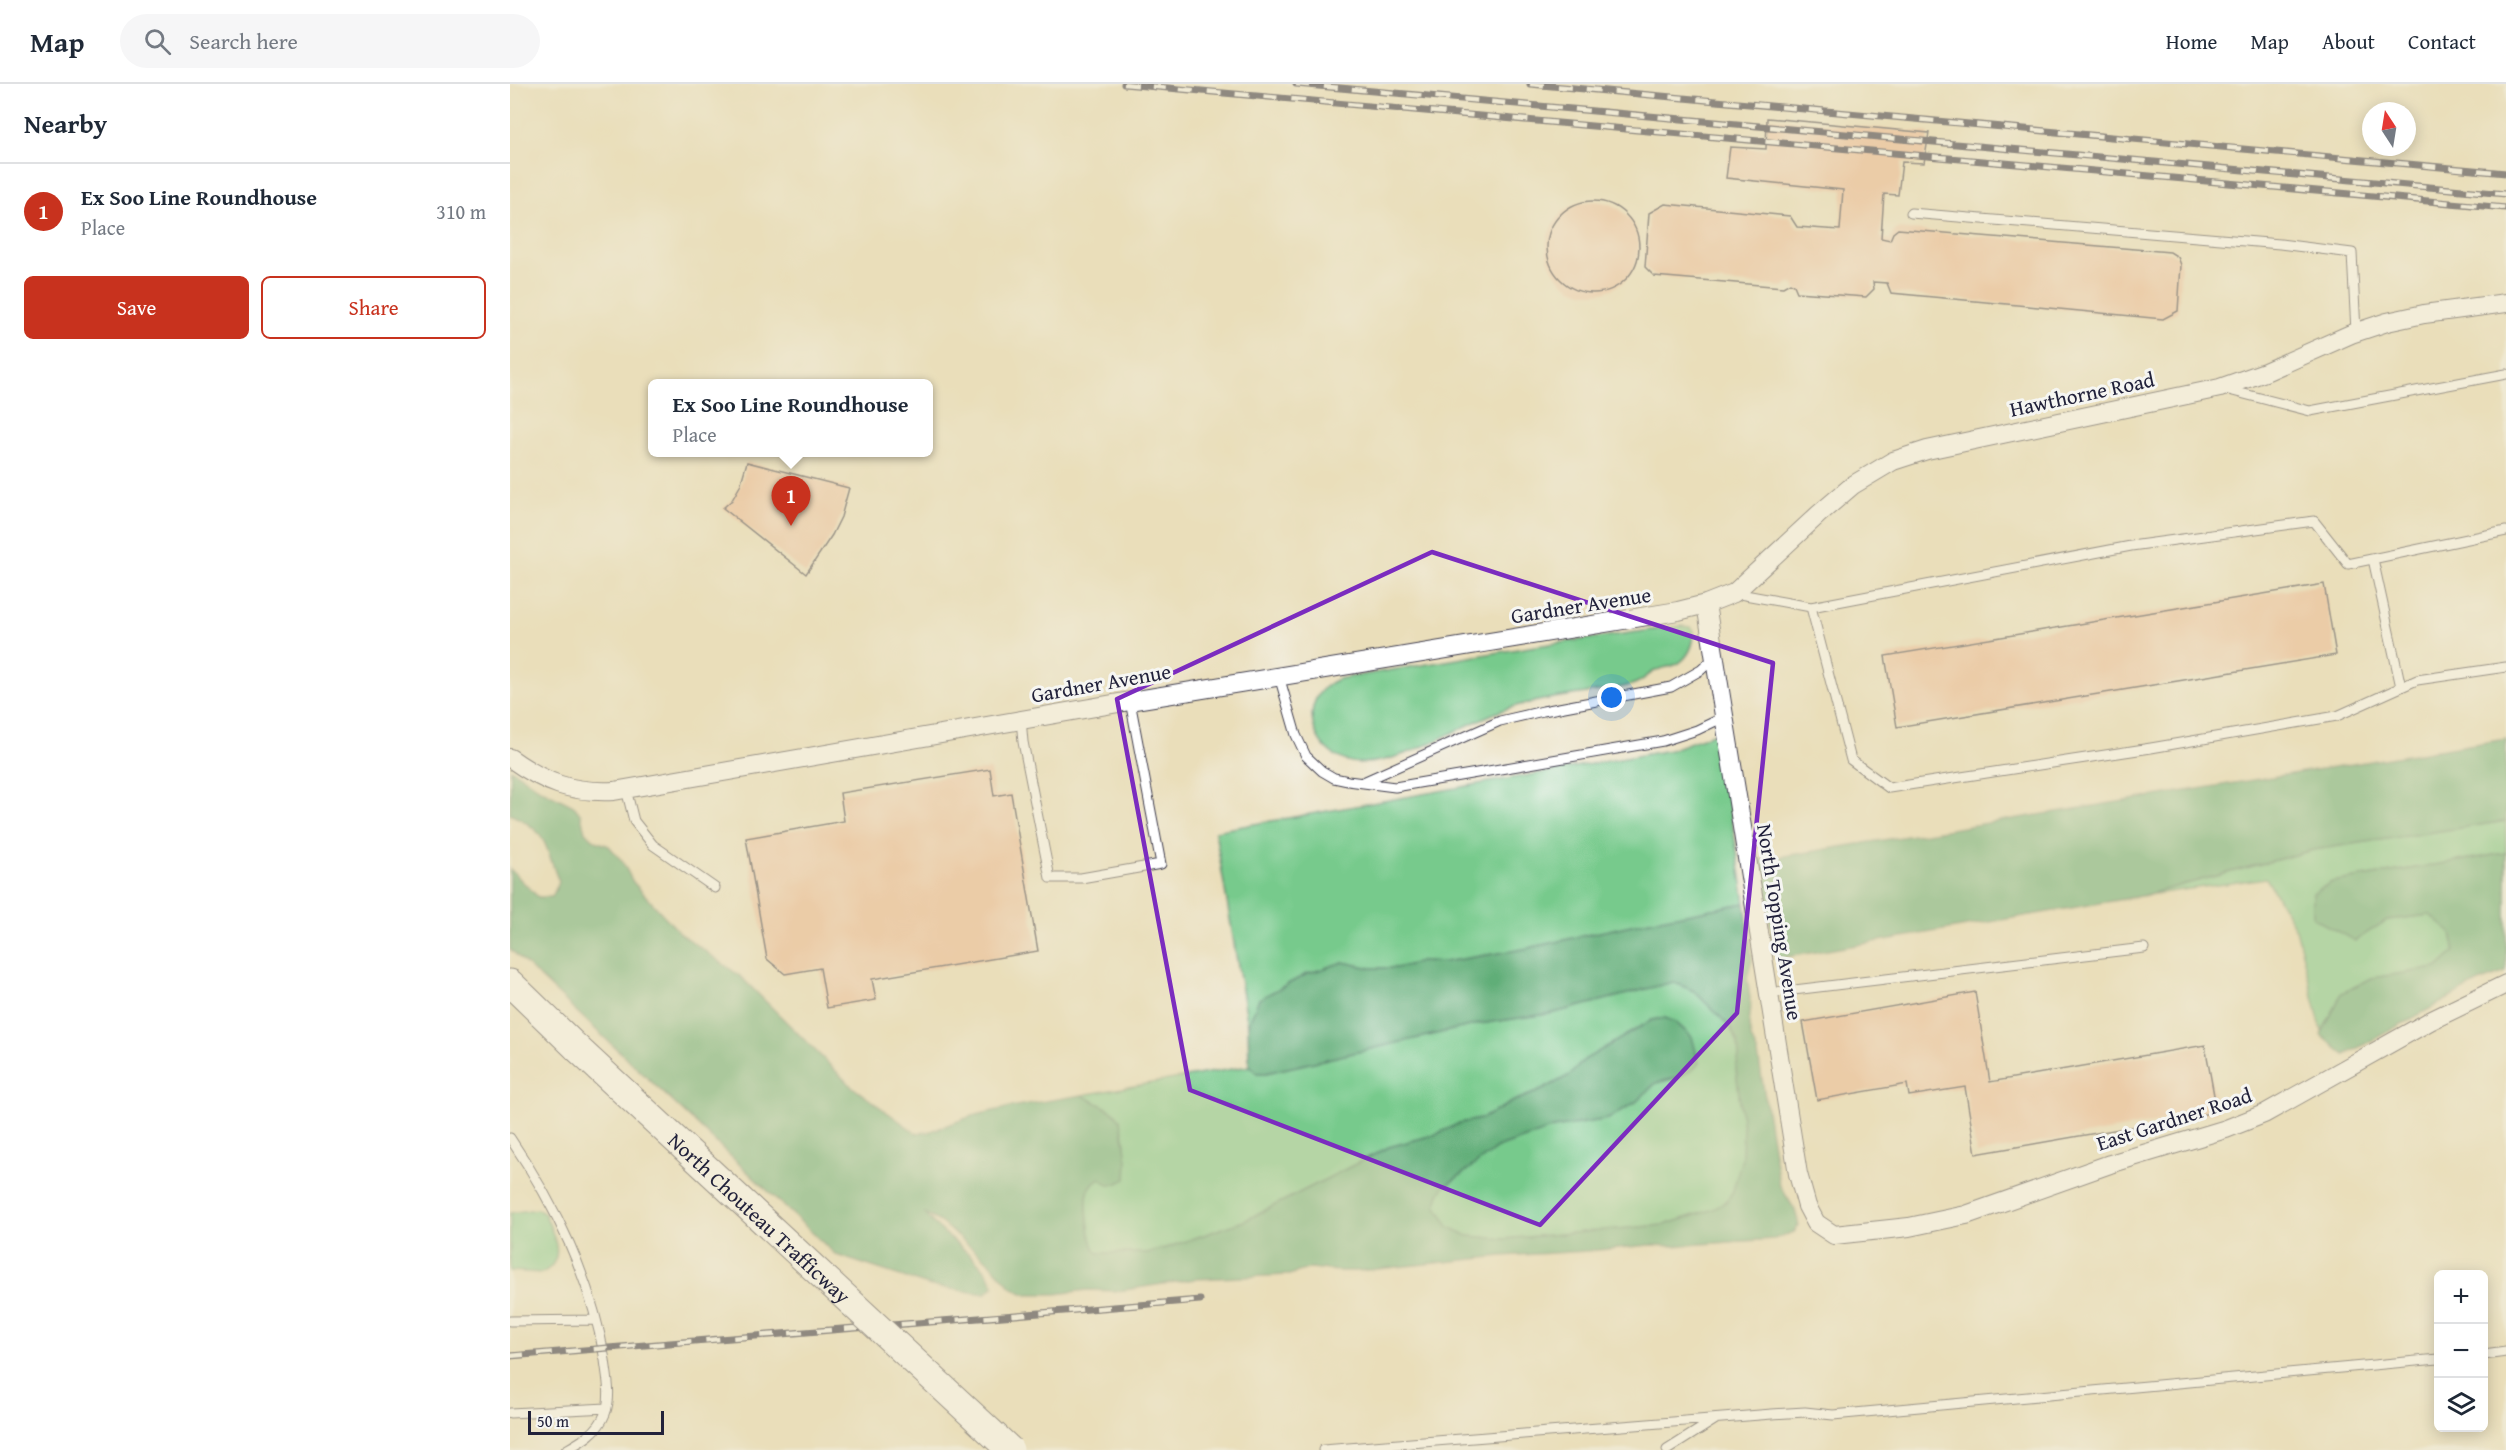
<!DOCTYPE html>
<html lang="en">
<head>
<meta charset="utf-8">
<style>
	:root { --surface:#fff; --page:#f6f6f7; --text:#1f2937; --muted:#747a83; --line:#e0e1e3; --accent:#c8321e }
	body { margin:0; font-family:"Gentium Book Plus",serif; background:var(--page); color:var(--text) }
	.controls { position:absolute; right:18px; bottom:18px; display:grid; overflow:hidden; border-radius:9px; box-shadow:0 3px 15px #0003 }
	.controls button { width:54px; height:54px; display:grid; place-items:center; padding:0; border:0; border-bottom:2px solid var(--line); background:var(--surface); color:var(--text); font:30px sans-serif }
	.compass { position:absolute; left:1852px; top:18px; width:54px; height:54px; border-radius:50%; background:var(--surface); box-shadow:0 3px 15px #0003; rotate:348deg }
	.scale { position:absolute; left:18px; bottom:15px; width:136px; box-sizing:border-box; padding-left:6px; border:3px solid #22223b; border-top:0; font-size:16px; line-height:21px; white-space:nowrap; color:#22223b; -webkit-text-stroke:4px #f6f6f2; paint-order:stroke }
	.you { position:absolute; left:1102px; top:614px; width:21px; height:21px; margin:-15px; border:4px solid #fff; border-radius:50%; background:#1a73e8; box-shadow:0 0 0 9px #1a73e833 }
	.badge { display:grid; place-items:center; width:39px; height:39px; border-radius:50%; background:var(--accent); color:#fff; font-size:20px; font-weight:700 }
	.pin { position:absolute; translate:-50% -50px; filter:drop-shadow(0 2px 3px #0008) }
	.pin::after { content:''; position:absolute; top:32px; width:21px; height:18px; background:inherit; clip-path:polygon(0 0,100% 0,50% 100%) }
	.popup { position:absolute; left:138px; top:295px; width:285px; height:78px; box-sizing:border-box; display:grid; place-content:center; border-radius:9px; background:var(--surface); filter:drop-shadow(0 2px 4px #0005); font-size:20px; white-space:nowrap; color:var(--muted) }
	.popup b { font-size:22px; color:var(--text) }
	.popup::after { content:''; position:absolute; left:50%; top:100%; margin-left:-12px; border:12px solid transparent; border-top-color:var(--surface) }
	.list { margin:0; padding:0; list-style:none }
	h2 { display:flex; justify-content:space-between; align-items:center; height:78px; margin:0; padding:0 24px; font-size:26px }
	h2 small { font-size:20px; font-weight:400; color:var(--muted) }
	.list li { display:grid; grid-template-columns:39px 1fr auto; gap:18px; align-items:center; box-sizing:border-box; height:96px; padding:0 24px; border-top:2px solid var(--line) }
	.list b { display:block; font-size:22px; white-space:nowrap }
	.list p { margin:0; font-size:20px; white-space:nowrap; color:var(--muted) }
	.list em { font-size:20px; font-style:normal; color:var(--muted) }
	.actions { display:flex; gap:12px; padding:18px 24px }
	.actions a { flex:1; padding:14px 0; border:2px solid var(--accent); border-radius:9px; text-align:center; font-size:21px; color:var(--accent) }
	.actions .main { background:var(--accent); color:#fff }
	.icon { flex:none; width:33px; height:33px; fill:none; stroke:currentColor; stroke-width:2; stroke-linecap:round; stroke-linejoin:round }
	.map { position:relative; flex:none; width:1996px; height:1366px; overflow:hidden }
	header { display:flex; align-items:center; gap:36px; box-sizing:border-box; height:84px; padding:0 30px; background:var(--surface); border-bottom:2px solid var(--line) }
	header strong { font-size:28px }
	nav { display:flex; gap:33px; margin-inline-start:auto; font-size:21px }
	.search { width:420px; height:54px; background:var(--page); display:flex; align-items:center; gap:15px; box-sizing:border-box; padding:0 21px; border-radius:33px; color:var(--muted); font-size:22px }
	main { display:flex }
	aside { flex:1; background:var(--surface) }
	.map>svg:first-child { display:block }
	.green { fill:#77ca8c; stroke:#4c7664; stroke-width:1.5 }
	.forest { fill:#61ae78; stroke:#42685a; stroke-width:1.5 }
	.building { fill:#eeb591 }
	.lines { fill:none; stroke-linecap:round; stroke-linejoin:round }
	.service-casing { stroke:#403e4e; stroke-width:11 }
	.minor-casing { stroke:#403e4e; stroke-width:20 }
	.secondary-casing { stroke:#403e4e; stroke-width:29 }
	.service { stroke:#fff; stroke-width:9 }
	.minor { stroke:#fff; stroke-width:18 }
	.secondary { stroke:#fff; stroke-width:27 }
	.rail-casing { stroke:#22223b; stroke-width:7 }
	.rail { stroke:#f6f6f2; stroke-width:4.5; stroke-dasharray:14; stroke-linecap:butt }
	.secondary-bridge-casing { stroke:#403e4e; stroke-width:29; stroke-linecap:butt }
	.secondary-bridge { stroke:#fff; stroke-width:27 }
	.marked { fill:none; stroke:#7b2cbf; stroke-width:4.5; stroke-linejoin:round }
	.labels { text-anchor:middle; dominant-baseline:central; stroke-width:6; stroke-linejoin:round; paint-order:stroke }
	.street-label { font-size:21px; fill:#22223b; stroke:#f6f6f2 }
</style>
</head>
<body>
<header>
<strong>Map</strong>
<div class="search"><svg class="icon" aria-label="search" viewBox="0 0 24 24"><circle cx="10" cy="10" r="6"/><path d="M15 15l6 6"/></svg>Search here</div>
<nav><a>Home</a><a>Map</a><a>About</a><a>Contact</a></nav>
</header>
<main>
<aside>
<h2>Nearby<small></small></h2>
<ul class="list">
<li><span class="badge">1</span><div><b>Ex Soo Line Roundhouse</b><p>Place</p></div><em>310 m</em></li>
</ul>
<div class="actions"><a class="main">Save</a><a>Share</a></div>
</aside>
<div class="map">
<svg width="1996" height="1366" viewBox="0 0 1996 1366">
	<rect width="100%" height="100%" fill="#f6f6f2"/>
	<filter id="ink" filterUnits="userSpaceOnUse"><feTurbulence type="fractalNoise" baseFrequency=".0167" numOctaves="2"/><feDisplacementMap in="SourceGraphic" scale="12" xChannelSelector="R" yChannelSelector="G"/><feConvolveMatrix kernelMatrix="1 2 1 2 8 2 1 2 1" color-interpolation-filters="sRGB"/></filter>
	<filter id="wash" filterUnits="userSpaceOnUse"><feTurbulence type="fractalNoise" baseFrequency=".008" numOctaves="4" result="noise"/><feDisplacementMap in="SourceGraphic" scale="24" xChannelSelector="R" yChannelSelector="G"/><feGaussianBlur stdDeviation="1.35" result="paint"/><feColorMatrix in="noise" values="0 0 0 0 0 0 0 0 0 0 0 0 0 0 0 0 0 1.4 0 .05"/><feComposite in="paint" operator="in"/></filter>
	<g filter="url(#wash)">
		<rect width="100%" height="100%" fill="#eadeba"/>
		<path class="green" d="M1171,542L1181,543L1184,547C1184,560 1179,572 1169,579C1162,583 1155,583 1147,586C1139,589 1133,597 1124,600C1113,604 1100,605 1089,607C1059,612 1028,615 999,624C954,638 896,680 850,679C804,678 781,615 828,595L1026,562Z
			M1208,648L1235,819L1135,838L1014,865L934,878L914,877L887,884H861L833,878L797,890L749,915L738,941L705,747L1160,666Z
			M1996,737V769L1822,798L1803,809L1877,836L1921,831L1941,849L1945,868L1927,884L1862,894L1832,909L1812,948L1786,845L1756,794L1631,812L1803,766Z
			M1163,898L1184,907L1204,926L1220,943L1228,959L1229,973L1226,984L1233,1045L1232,1075L1223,1107L1217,1117L1204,1125L1154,1141L994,1155L958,1152L939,1143L926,1121L928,1112L933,1104L987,1064L1043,1044L1098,1035L1126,1018L1146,999L1169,993L1182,953L1165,938L1155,934L1142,936L1074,976L1060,991L1032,1006L1004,1017L971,1035L950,1039L927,1050L879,1063L734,1137L659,1163L637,1169H588C579,1163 575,1119 578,1108C580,1102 585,1096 590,1094L599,1101L615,1095C616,1078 618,1037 602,1027C592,1020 581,1018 572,1011L739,982L747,989H756L969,940L1044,929Z
			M27,1125L35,1130C43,1151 58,1175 32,1189L0,1187V1129Z"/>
		<path class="forest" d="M1996,655V737L1803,766L1631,812L1266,875L1250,776Z
			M1,685L30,705L64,722L71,731L75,748L86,757L99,762L112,777L123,798L170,849L230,892L341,1002L406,1049L418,1048L462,1032L500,1023L572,1011L604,1028L611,1037L617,1076L616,1095L606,1100L599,1101L590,1094C585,1096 580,1102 578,1108C575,1119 579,1163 588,1169H637L659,1163L734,1137L879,1063L927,1050L950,1039L971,1035L1004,1017L1032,1006L1060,991L1074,976L1142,936L1155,934L1165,938L1182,953L1189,979L1184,985L1169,993L1146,999L1126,1018L1098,1035L1043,1044L987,1064L933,1104L928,1112L926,1121L939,1143L958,1152L994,1155L1154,1141L1204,1125L1217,1117L1223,1107L1232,1074L1233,1045L1226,984L1229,973L1228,959L1220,943L1184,907L1163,898L1044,929L969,940L756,989H747L739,982L738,941L749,915L797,890L833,878L861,884H887L914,877L934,878L1014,865L1135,838L1235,819L1242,876L1237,893L1241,921L1239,942L1241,954L1248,970L1269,1100L1285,1126L1289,1141L1284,1148L1264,1155L1162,1162L1140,1161L1078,1167L992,1172L849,1187H828L801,1184L779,1191L685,1195L608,1207L577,1206L546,1210H514L501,1203L477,1176L430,1138L414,1129C431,1151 478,1178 484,1202L475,1210L421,1202L326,1171L0,865V785L28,813H42L49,798C34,762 40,748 0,730Z
			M1996,769V888L1967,899L1835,971L1811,951L1832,909L1862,894L1927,884L1945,868L1941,849L1920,831L1877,836L1845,857L1803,834V809L1822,798Z"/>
		<g id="blocks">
			<path class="building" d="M1257,34L1419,49L1414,79L1392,78L1388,111L1374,110L1371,154L1380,156L1383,149L1388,145L1660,168L1668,173L1671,181L1668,227L1653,235L1381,209L1377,199L1363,198L1364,205L1356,213L1287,208L1284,201L1280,199L1273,203L1144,192L1135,183L1139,129L1155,120L1280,132L1287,143L1330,146L1333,106L1216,94L1220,63L1256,65Z
				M1037 163a46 46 0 1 1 92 0a46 46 0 1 1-92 0Z
				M237,378L339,404L331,433L322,451L296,490L213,424L222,416L230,402Z
				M1814,500L1826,571L1387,643L1375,572Z
				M480,685L484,712L501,709L528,867L362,895L366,916L317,924L310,884L275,890L257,875L236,754L334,737L330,709Z
				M1465,908L1480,998L1695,961L1707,1028L1466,1070L1455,1003L1399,1012L1397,1000L1307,1016L1293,938Z"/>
		</g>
	</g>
	<g filter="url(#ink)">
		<use href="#blocks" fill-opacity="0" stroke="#403e4e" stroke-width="1.5"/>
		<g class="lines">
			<defs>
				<path id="service" d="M1401,129L1770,160L1842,169L1846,248
					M1715,305L1800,327L1996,290
					M1863,475L1891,603
					M1224,509L1301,523L1621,462L1804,437L1838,480L1996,447
					M1301,523L1341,676L1379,704L1641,664L1827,632L1907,596L1996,583
					M769,592L786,651L796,672L812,687L824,694L838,697L885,703L1153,657L1187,646L1214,633
					M511,635L513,658L540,794H571L651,780L620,617
					M853,698L990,637L1033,627L1161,603L1191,586L1205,573
					M116,705L124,737L143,761L205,804
					M1259,909L1634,864
					M0,1054C46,1122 81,1194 95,1276C97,1293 102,1313 95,1330C88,1348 72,1357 56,1366
					M0,1237L86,1236
					M1974,1271L1996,1268
					M0,1329L97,1324
					M813,1366L1262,1330L1295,1328L1323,1331L1928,1275
					M1157,1366L1206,1335"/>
				<path id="minor" d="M1196,520L1288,1090L1297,1122L1306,1139L1324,1151L1399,1143L1456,1131L1600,1080L1716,1045L1754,1030L1920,937L1996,900
					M0,674C35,699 61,709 104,707L620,617L1168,527L1196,520L1224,509L1309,430L1343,401L1383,377L1417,366L1710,304L1755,288L1841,250L1877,238L1914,230L1996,219"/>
				<path id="secondary" d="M0,899L68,965"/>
			</defs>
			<use href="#service" class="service-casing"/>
			<use href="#minor" class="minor-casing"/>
			<use href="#secondary" class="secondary-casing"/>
			<use href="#service" class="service"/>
			<use href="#minor" class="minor"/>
			<use href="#secondary" class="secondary"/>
			<defs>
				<path id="rail" d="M614,0L1996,124
					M786,0L1996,110
					M1020,0L1996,89
					M0,1272L690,1216"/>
			</defs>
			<use href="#rail" class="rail-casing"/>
			<use href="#rail" class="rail"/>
			<defs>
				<g id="secondary-bridge">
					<path id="s1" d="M68,965L500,1366"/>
				</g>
			</defs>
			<use href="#secondary-bridge" class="secondary-bridge-casing"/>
			<use href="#secondary-bridge" class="secondary-bridge"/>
		</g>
	</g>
	<path d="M0 0H1996V1366H0ZM922,468L1263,579L1227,929L1030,1141L680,1006L607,615Z" fill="#eadeba" fill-opacity=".55" fill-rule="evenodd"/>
	<path class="marked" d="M922,468L1263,579L1227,929L1030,1141L680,1006L607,615Z"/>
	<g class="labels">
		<g class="street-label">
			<text transform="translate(1572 310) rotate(-12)">Hawthorne Road</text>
			<text transform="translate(1071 521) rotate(-9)">Gardner Avenue</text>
			<text transform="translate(591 599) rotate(-10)">Gardner Avenue</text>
			<text transform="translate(1270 838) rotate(81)">North Topping Avenue</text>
			<text transform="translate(1664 1035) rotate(-18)">East Gardner Road</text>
			<text stroke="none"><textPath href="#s1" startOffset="248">North Chouteau Trafficway</textPath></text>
		</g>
	</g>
</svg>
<div class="controls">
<button>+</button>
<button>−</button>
<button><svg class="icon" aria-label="layers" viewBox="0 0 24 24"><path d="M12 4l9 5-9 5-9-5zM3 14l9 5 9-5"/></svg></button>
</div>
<svg class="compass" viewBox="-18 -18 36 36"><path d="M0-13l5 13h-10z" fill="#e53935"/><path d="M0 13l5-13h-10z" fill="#747a83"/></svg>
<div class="scale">50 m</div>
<div class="you"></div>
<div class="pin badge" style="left:281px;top:442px">1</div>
<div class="popup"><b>Ex Soo Line Roundhouse</b>Place</div>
</div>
</main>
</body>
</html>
